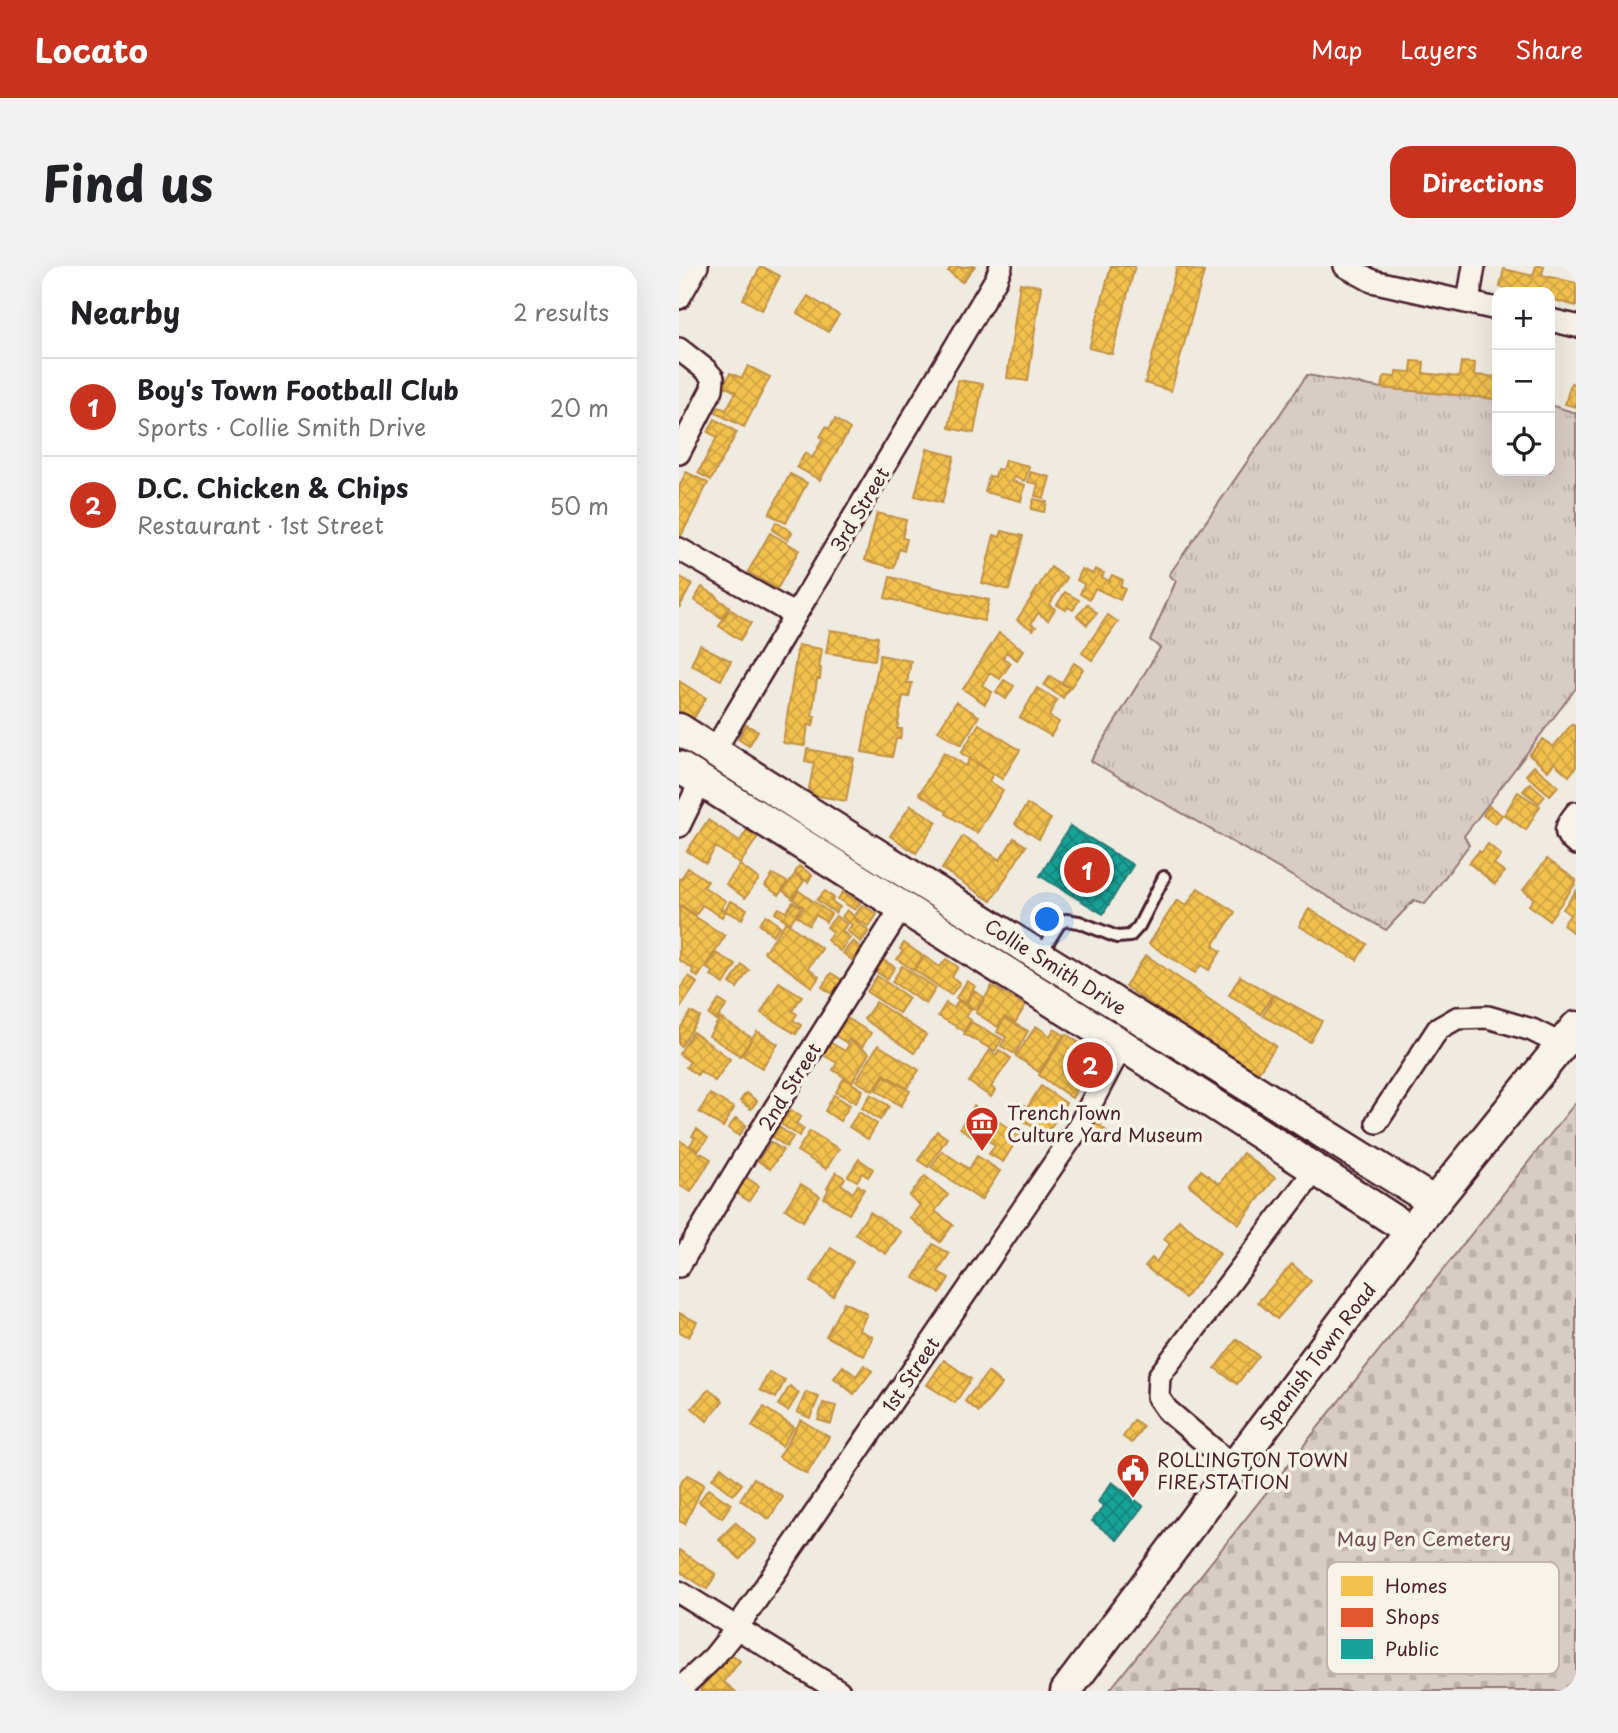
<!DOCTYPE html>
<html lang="en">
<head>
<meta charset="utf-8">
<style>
	:root { --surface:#fff; --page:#f2f2f2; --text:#202124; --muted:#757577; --line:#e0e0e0; --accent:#c8321e }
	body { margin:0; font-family:"Playpen Sans",sans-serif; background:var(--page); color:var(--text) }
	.controls { position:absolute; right:21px; top:21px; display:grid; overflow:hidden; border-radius:14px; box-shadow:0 7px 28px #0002 }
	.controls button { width:63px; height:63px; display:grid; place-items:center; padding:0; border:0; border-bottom:2px solid var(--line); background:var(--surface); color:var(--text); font:35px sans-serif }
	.you { position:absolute; left:369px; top:654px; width:24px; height:24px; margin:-18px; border:5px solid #fff; border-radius:50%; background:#1a73e8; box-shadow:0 0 0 10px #1a73e833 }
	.badge { display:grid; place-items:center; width:46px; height:46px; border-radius:50%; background:var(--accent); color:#fff; font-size:23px; font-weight:700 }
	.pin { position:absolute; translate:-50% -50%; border:4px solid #fff; box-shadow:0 2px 7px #0006 }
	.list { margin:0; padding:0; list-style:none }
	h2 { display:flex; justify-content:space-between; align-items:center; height:91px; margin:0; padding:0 28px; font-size:30px }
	h2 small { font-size:23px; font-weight:400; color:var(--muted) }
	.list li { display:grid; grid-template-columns:46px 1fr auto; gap:21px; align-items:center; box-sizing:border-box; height:98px; padding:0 28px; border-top:2px solid var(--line) }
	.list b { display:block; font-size:26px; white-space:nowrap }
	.list p { margin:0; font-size:23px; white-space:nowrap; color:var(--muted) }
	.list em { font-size:23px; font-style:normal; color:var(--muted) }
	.icon { flex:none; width:38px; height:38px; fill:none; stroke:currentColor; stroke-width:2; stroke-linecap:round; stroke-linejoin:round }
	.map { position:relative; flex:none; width:897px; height:1425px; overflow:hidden; border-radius:21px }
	header { display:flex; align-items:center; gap:42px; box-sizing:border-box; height:98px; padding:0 35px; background:var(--accent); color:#fff }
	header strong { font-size:33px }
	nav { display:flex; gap:38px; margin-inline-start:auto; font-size:24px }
	.intro { display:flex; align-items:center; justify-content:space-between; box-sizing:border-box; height:168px; padding:0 42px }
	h1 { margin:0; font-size:49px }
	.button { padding:18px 32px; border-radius:21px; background:var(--accent); color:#fff; font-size:24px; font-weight:700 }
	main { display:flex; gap:42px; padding:0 42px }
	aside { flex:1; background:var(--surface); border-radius:21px; box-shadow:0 7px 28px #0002 }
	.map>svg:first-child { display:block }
	.grass { fill:url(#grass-tufts); stroke:#917678; stroke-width:2 }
	.cemetery { fill:url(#cemetery-stones); stroke:#917678; stroke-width:2 }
	.homes { fill:url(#homes-cross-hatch); stroke:#c09044; stroke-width:2 }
	.shops { fill:url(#shops-cross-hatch); stroke:#b6462d; stroke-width:2 }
	.public { fill:url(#public-cross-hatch); stroke:#267b77; stroke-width:2 }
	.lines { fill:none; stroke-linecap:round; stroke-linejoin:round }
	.lane-casing { stroke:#4a1f2b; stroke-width:16 }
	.street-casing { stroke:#4a1f2b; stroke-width:26 }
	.secondary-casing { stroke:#4a1f2b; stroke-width:35 }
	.lane { stroke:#f7f3e8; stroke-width:10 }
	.street { stroke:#f7f3e8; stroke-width:21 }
	.secondary { stroke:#f7f3e8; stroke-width:30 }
	.labels { text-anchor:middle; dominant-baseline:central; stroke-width:7; stroke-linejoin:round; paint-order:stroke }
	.street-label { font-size:19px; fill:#4a1f2b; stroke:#f7f3e8 }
	.poi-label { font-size:19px; fill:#4a1f2b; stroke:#f7f3e8; text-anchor:start }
	.park-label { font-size:19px; fill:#6e4a52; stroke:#f7f3e8 }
	.key { fill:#f7f3e8; stroke:#c3b3af; stroke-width:2 }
	.key-label { font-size:19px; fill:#4a1f2b }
</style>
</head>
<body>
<header>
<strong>Locato</strong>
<nav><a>Map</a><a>Layers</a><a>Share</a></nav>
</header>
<div class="intro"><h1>Find us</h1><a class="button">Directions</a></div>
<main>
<aside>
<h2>Nearby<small>2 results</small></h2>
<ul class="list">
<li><span class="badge">1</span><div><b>Boy's Town Football Club</b><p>Sports · Collie Smith Drive</p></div><em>20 m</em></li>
<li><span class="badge">2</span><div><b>D.C. Chicken &amp; Chips</b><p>Restaurant · 1st Street</p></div><em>50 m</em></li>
</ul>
</aside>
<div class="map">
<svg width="897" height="1425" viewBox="0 0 897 1425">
	<defs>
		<pattern id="grass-tufts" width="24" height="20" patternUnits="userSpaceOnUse" patternTransform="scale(1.75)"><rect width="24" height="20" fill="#d8cdc6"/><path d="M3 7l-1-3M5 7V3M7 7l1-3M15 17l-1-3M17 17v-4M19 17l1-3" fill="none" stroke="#bbb0aa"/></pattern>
		<pattern id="cemetery-stones" width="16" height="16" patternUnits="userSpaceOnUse" patternTransform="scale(1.75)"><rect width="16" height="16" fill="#d8cdc6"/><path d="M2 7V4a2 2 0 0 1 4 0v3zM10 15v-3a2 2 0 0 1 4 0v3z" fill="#bbb0aa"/></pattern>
		<pattern id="homes-cross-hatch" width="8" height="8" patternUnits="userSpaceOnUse" patternTransform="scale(1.75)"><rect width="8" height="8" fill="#f2c14e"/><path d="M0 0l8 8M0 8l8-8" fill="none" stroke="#d1a544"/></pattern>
		<pattern id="shops-cross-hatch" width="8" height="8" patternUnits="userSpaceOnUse" patternTransform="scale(1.75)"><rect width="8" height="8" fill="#e4572e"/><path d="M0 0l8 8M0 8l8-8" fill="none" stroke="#bb4727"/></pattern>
		<pattern id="public-cross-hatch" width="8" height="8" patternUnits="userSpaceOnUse" patternTransform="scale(1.75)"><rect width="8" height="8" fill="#17a398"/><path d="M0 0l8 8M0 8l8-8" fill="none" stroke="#17847c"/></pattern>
	</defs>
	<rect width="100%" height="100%" fill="#f0ebe0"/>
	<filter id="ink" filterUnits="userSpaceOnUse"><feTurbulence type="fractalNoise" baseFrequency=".0143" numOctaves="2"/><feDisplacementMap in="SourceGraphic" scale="14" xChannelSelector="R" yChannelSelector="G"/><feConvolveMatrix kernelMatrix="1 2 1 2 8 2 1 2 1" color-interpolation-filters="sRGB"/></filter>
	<g filter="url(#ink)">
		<path class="grass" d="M628,109L703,122L818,133V205H871V139L897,147V422L785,570L790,579L746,638L735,634L707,664L412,495L481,382L471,374L497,315L490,309Z"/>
		<path class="cemetery" d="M897,836V1425H430Z"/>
		<path class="homes" d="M82,0L101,10L83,44L64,33Z
			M273,0L284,1L296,0L283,16L269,5Z
			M432,0H456L433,88L410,82Z
			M498,0L525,6L492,125L466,117Z
			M857,0H865L863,9L897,17V40L871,33V26H843L821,21L825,3L854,10Z
			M341,17L362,20L349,115L328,112Z
			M129,30L160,49L149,66L118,47Z
			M733,95L745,96L744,107L780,111L782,96L796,97L795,109L818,111V133L703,122L705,110L717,111V105L732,106Z
			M69,100L91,111L65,161L37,147L40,141L47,144L57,126L39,117L41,111L48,114L51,107L63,112Z
			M279,114L304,118L295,167L270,162Z
			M892,117L897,119V141L886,138Z
			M36,153L58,166L32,214L19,207L38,171L29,166Z
			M156,153L171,163L141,214L118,201L126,187L133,192L144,173L141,171L147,161L150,163Z
			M248,183L275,190L263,237L236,230Z
			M326,194L350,200L346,215L335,211L334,215L346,219L342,235L306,226L310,210L316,211L318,203L323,204Z
			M7,206L29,217L0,274V221Z
			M351,206L371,211L365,232L356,230L359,218L349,216Z
			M111,208L128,217L107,257L90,248Z
			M355,233L368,236L365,246L352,243Z
			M198,247L227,254L223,272L228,273L225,285L220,283L215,302L186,294Z
			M97,256L113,266L109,274L93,264Z
			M323,265L344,270L330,324L303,317L315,269L321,271Z
			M91,267L120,284L98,323L69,306Z
			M372,301L388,312L370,339L376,343L369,354L359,347L352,358L357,361L354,364L338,354Z
			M403,303L414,308L416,303L425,307L423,311L430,315L433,309L444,314L441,320L446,323L441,334L416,322L411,333L401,328L405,318L398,314Z
			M0,310L13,318L0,342Z
			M211,311L310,334L305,355L206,332Z
			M23,321L38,330L37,332L50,340L43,352L15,334Z
			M386,326L400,334L394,344L389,341L387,344L378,339Z
			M408,338L418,347L408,359L398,350Z
			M51,343L72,357L61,374L40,360Z
			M429,349L439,356L413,394L403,387Z
			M151,364L199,371L196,394L147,387Z
			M320,367L345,384L338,394L327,386L324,392L332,397L321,413L311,407L303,419L313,426L306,438L284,423Z
			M21,379L52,395L42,414L12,399Z
			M119,379L143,383L140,402H142L141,413H138L133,450H136L134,460L129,459L126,480L104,477Z
			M201,389L232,395L228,417H233L230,431L224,430L218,463H223L221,473H217L213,491L183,486Z
			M395,397L404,403L391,422L383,416Z
			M371,410L390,422L384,432L365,419Z
			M325,414L335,420L327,433L317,426Z
			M0,415L27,432L13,455L0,447Z
			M358,422L378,434L370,450L380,456L372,470L341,452Z
			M277,436L300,450L282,479L259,465Z
			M300,458L341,484L323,513L282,487Z
			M893,458L897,461V501L890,510L875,497L869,505L850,489L864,473L874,481Z
			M67,459L79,465L70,480L59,473Z
			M128,483L175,492L167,535L129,528L135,497L126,495Z
			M265,486L287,500L291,493L314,508L310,515L324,524L298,567L267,548L268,546L240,528Z
			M855,500L879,520L871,529L847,509Z
			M851,517L866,530L860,537L844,525Z
			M839,526L861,540L847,564L825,549Z
			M348,538L372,553L360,573L336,558Z
			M232,539L258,556L237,587L211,570Z
			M810,540L823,549L816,558L804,549Z
			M29,554L61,575L68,564L78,572L61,598L37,581L27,597L8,585Z
			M284,570L321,594L335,572L347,580L312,635L263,603Z
			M809,578L822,589L815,598L826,606L816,618L790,597L800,585L802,587Z
			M868,593L897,614V617L870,654L850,639L855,633L844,624Z
			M61,599L80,613L66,632L47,618Z
			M120,600L133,609L129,616L116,607Z
			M9,602L29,615L25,621L47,635L42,643L46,645L43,651L23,639L17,649L0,638V613L1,614Z
			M94,608L108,616L100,629L86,620Z
			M116,608L125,615L113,632L104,625Z
			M519,622L556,646L534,680L542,685L530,704L522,699L516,707L470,678L498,634L507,640Z
			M120,625L152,648L147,656L137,649L130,659L118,650L125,641L114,633Z
			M146,625L155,632L152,635L161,641L156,647L138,634Z
			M897,625V669L884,659L891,649L884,643Z
			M164,626L181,637L176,644L159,633Z
			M51,635L68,643L63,653L46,645Z
			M114,636L122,641L111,657L96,647L100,642L107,646Z
			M183,639L198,648L190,661L175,651Z
			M0,640L46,670L19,711L13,707L14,703L0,694Z
			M630,643L688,678L678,694L620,660Z
			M168,644L175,650L174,652L190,665L182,676L168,665L173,659L163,651Z
			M87,649L101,660L94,669L80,658Z
			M157,650L168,658L163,665L171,672L161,685L148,674L154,666L148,661Z
			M107,656L143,683L129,702L140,711L133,721L85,686Z
			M174,675L182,682L173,694L164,687Z
			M225,677L244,690L234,704L218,693L224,685L221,683Z
			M37,687L57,699L45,718L32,710L34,706L27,702Z
			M467,689L597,780L576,811L446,720Z
			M245,690L261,701L267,693L279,701L273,711L281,717L272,729L235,704Z
			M204,694L216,701L208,713L196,705Z
			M63,699L70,704L58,722L51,717Z
			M223,700L257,722L247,738L213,716Z
			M152,707L163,714L153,728L143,721Z
			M10,710L18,717L0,744V724Z
			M198,710L230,732L220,747L188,726Z
			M561,710L593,729L582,748L550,729Z
			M288,715L296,720L286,737L277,732Z
			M100,716L123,730L113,745L118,748L114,754L122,759L117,768L82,747Z
			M313,720L346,740L336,757L325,751L319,761L297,747Z
			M295,725L305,731L297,744L287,738Z
			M595,729L643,755L631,776L584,750Z
			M40,734L48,739L37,754L30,749Z
			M279,735L292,743L287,751L292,754L285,765L259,750L267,737L275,742Z
			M197,736L247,769L235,787L185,753Z
			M12,746L21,751L2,780L0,779V764Z
			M160,747L192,767L183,781L170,773L168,777L149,765Z
			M41,752L73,772L61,790L30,770Z
			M325,752L349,765L336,788L322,780L327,771L318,766Z
			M292,756L323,773L316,785L285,768Z
			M357,760L371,770L375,763L385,769L360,806L337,790Z
			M78,765L99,778L83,802L63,789Z
			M14,766L51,793L36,815L21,805L18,809L7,801L11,796L0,788Z
			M387,768L409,783L391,810L402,817L393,832L360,809Z
			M147,774L166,785L172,775L190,787L173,816L154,804L158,797L139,786Z
			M199,779L240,804L228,822L205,808L194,825L177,815Z
			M311,784L317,789L320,784L332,792L312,821L316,824L312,831L290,816Z
			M205,810L231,825L222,840L197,824Z
			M165,812L184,824L177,837L157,826Z
			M362,820L387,837L367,869L332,847L339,836L348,842Z
			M67,827L78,835L72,843L61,835Z
			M31,828L55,842L44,861L20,846Z
			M192,828L210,840L201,854L183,842Z
			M155,829L171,839L161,855L146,845Z
			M295,840L341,869L324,896L310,888L316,879L301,870L299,874L281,862Z
			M421,840L431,847L422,859L412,852Z
			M112,844L122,851L117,857L125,863L120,870L102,858Z
			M180,846L198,858L189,873L170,861Z
			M57,852L67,859L60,870L49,862Z
			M413,855L428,865L420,876L405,866Z
			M100,861L114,871L107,881L93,870Z
			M18,863L29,872L19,885L11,879L16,872L13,870Z
			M131,865L160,883L147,903L118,885Z
			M258,865L268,872L249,901L239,894Z
			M0,874L32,893L12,926L0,919Z
			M92,876L104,884L91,903L79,895Z
			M263,885L290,903L298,890L321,905L302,934L252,901Z
			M564,887L596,912L560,958L510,919L522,904L540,918Z
			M180,893L194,903L189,911L183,907L178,915L169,910Z
			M157,906L166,912L162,918L174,927L179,919L185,923L170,948L145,932L150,923L148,922Z
			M65,910L80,920L70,935L55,926Z
			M246,910L269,929L256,945L274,959L261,976L231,952L241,939L230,930Z
			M122,918L141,930L124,955L106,943Z
			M191,946L222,966L207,988L176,968Z
			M500,954L541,988L506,1032L466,1000L473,992L477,996L491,978L485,973Z
			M254,978L270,988L259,1006L270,1012L261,1027L235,1012Z
			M152,982L174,996L154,1030L131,1016Z
			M613,998L632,1015L598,1053L579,1036Z
			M165,1036L188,1048L180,1064L194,1071L185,1090L147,1070Z
			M0,1047L18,1056L10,1071L0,1066Z
			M558,1073L580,1090L558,1118L536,1102Z
			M265,1094L292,1113L276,1137L248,1119Z
			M185,1099L193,1105L175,1128L155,1112L164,1100L177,1110Z
			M90,1106L106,1114L97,1132L81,1124Z
			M309,1106L323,1118L300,1146L286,1135Z
			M111,1120L120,1127L109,1145L99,1139Z
			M30,1123L44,1135L28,1155L13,1142Z
			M127,1126L140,1131L131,1152L118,1146Z
			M144,1137L157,1140L152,1158L139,1154Z
			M85,1141L115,1161L103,1180L73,1160Z
			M122,1154L150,1171L128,1208L100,1191Z
			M455,1154L464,1160L453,1177L444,1171Z
			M42,1201L63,1218L54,1229L33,1213Z
			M8,1209L25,1218L6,1258L0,1255V1219Z
			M75,1212L104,1231L90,1253L61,1234Z
			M29,1223L52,1238L43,1252L20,1236Z
			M56,1256L77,1275L61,1293L40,1274Z
			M0,1284L37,1308L28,1323L0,1305Z
			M50,1386L61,1395L45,1416L56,1425H22L21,1424Z"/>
		<path class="shops" d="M413,781L427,790L409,817L396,808Z"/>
		<path class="public" d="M391,560L454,599L424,648L361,610Z
			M433,1216L464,1240L438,1274L413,1255L425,1240L419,1236Z"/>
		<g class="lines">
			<defs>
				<path id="lane" d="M362,687L380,658L387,654L400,656L438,671L451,670L460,660L485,611"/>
				<path id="street" d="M666,0L693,15L818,43
					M0,32L18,0
					M789,36L795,0
					M871,54L897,60
					M0,83L27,104L34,112L33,123L0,187
					M0,283L116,349
					M35,485L317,13L322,0
					M897,547C887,560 882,567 897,578
					M0,560L22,515
					M698,856L759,763L778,752L809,751L853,764L883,779
					M0,1000L66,890L223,641
					M555,1201L488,1144L479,1131L480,1110L637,903
					M0,1326L160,1425
					M0,1424L34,1392L58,1362L398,864L443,779"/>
				<path id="secondary" d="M0,463L133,548L755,936
					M0,501L443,779L732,965
					M387,1425L732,965L897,761"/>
			</defs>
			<use href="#lane" class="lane-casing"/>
			<use href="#street" class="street-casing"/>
			<use href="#secondary" class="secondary-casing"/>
			<use href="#lane" class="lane"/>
			<use href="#street" class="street"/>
			<use href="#secondary" class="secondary"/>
		</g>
	</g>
	<defs>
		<symbol id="museum-pin" viewBox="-11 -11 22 30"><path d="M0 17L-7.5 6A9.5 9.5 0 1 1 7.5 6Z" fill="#c8321e" stroke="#f7f3e8"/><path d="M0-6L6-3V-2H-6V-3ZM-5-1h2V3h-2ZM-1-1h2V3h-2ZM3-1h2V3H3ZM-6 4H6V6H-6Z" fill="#fff"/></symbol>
		<symbol id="civic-pin" viewBox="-11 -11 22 30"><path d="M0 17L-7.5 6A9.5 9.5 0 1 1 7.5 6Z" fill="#c8321e" stroke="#f7f3e8"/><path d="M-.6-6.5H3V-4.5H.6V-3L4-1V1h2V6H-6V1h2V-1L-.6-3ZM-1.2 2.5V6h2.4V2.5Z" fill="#fff"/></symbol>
	</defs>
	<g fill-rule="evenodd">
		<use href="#museum-pin" x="284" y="838" width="38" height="52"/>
		<use href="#civic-pin" x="435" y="1185" width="38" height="52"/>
	</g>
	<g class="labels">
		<g class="street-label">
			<text transform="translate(180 243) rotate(-59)">3rd Street</text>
			<text transform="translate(377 700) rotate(32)">Collie Smith Drive</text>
			<text transform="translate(110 820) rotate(-58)">2nd Street</text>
			<text transform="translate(638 1090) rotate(-53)">Spanish Town Road</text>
			<text transform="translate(231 1108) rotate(-56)">1st Street</text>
		</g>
		<g class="poi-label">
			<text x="328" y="846">Trench Town<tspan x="328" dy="22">Culture Yard Museum</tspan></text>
			<text x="478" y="1193">ROLLINGTON TOWN<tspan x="478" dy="22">FIRE STATION</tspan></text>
		</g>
		<g class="park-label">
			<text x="745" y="1272">May Pen Cemetery</text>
		</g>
	</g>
	<rect x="648" y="1296" width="232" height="112" rx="10" class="key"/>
	<rect x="662" y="1310" width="32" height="20" fill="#f2c14e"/>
	<rect x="662" y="1342" width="32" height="19" fill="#e4572e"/>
	<rect x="662" y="1373" width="32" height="20" fill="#17a398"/>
	<g class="key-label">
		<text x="706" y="1327">Homes</text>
		<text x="706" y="1358">Shops</text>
		<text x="706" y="1390">Public</text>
	</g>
</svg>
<div class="controls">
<button>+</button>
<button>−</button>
<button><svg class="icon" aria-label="locate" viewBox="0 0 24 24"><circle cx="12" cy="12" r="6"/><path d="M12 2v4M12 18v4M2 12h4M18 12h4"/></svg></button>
</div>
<div class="you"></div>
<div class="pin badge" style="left:408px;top:604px">1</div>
<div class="pin badge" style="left:411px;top:799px">2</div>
</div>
</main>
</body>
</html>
